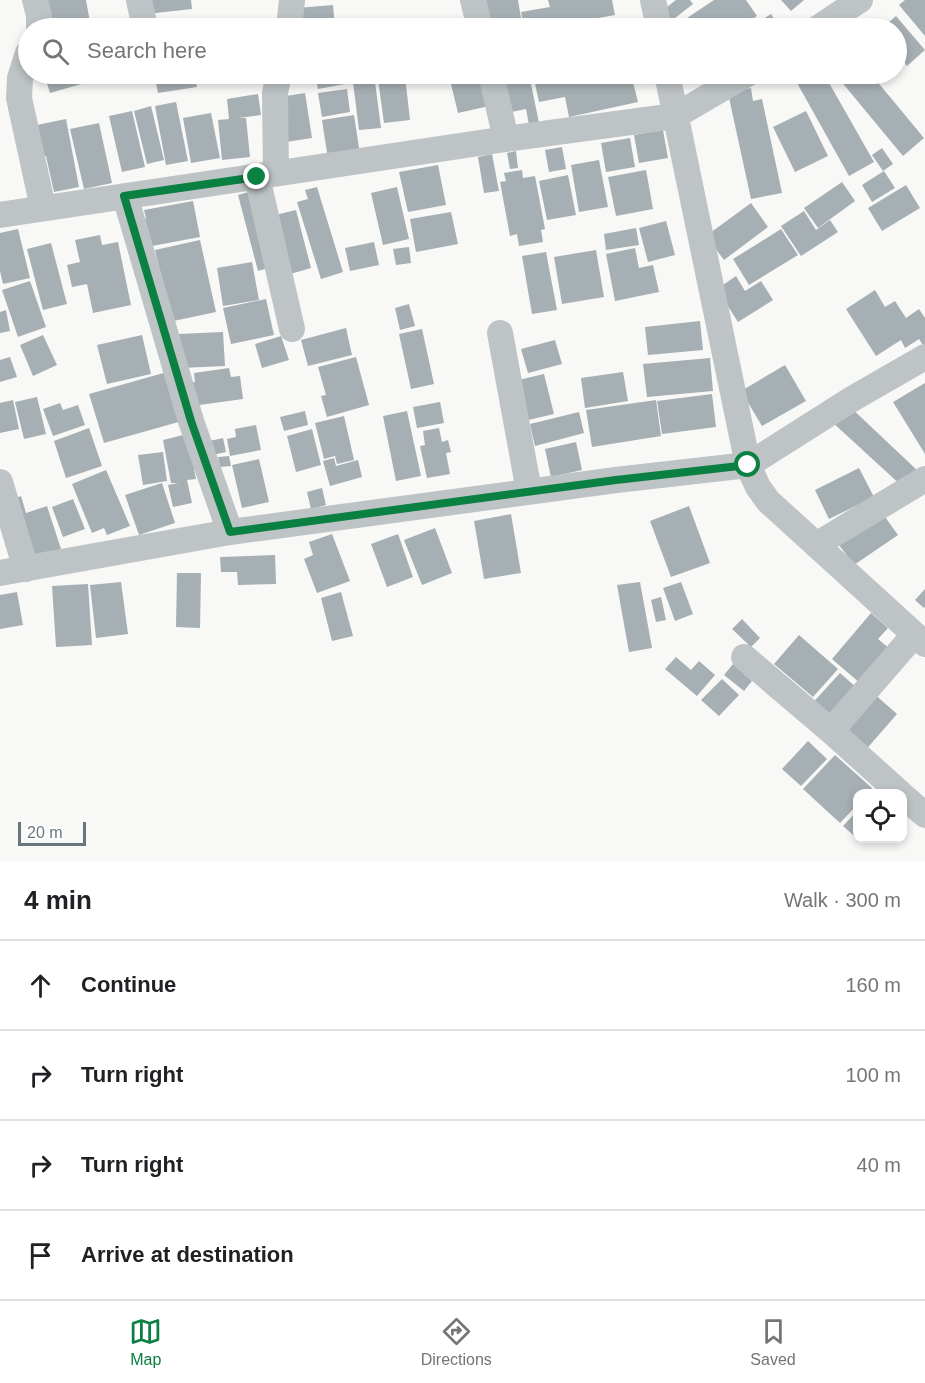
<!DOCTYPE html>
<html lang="en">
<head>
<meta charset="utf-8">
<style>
	:root { --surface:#fff; --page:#f2f2f2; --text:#202124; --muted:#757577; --line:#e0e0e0; --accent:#0b8043 }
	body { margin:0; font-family:Arial,sans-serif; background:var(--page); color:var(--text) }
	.controls { position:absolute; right:18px; bottom:18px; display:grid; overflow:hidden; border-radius:12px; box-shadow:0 3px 9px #0003 }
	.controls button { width:54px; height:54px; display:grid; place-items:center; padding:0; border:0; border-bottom:2px solid var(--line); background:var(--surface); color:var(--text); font:30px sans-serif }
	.scale { position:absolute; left:18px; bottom:15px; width:68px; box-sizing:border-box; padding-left:6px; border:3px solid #66787e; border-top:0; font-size:16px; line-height:21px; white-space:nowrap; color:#66787e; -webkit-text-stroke:4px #fff; paint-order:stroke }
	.stop { position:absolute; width:18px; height:18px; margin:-14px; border:4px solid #0b8043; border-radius:50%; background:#fff }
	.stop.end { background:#0b8043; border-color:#fff; box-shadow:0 2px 6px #0008 }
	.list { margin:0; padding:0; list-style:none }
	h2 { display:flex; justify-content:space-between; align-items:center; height:78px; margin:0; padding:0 24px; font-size:26px }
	h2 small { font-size:20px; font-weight:400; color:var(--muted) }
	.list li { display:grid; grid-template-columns:39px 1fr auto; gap:18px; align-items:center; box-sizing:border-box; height:90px; padding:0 24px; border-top:2px solid var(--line) }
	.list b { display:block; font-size:22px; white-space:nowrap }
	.list em { font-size:20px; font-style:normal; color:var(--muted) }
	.icon { flex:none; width:33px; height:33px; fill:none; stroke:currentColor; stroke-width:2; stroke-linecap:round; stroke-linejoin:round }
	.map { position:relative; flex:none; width:925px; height:861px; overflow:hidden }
	.search { position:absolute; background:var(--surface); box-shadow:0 3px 9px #0003; left:18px; right:18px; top:18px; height:66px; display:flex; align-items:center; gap:15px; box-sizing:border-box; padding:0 21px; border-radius:33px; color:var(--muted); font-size:22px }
	.sheet { height:438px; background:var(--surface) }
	nav { display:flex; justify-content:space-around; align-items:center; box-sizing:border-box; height:84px; border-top:2px solid var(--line); background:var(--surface); font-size:16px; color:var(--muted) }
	nav a { display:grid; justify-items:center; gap:3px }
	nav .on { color:var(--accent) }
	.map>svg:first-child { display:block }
	.building { fill:#a6afb3 }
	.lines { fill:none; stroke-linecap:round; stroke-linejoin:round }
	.minor { stroke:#bec3c5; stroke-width:26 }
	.route { stroke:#0b8043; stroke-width:8 }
</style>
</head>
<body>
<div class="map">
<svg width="925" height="861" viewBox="0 0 925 861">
	<rect width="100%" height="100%" fill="#f8f8f6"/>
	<path class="building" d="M44,0H86L90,22L49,28Z
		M145,0H191L192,9L147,14Z
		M480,0H518L522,24L485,28Z
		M548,0H612L615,15L543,28H524L521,12L550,7Z
		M676,0H690L693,4L670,22L662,11Z
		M714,0H746L757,16L739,28H686L681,22Z
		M781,0H804L791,11Z
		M905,0H925V36L899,5Z
		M333,5L335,28H309L308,24L298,25L297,8Z
		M771,14L780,28H752L751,27Z
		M896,16L925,50L907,66L897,53V28H882Z
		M613,20L615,28H577Z
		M44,74H90L92,81L50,93Z
		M154,74H194L197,87L158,93Z
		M315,74H344L345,84L318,89Z
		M352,74H374L381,128L359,130Z
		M482,74L489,106L458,113L450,80Z
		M499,74H529L539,123L529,125L526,109L507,113Z
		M533,74H570L571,76L581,74H631L638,102L569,117L565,97L539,102Z
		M792,74H824L874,162L849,176Z
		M835,74H871L924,138L903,156Z
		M405,76L410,120L384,123L378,79Z
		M751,88L753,101L762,99L782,193L751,199L728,93Z
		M347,89L350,112L322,117L318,93Z
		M305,93L312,138L286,142L279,97Z
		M258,94L261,115L238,118H246L250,157L222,160L218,120L229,119L227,99Z
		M176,102L188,161L166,165L155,106Z
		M151,106L164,160L147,164L134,111Z
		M132,111L145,167L122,172L109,116Z
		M806,111L828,156L795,172L773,127Z
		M211,113L220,158L191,163L183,118Z
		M354,115L360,154L328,159L322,120Z
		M66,119L79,187L54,192L46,156L33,158L27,127Z
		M99,123L112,183L84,189L70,129Z
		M663,130L668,158L639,163L634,135Z
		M630,138L635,167L606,172L601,143Z
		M562,147L566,169L549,172L545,150Z
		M882,148L893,164L883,171L872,155Z
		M516,151L518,168L510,169L507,153Z
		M492,154L499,191L484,193L478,157Z
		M599,160L608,207L579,212L571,165Z
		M438,165L446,205L408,212L399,172Z
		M522,170L523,178L535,176L545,229L541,230L543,242L519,246L517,234L510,236L500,182L506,181L504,173Z
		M646,170L653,209L616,216L608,177Z
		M884,171L895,188L872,202L862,185Z
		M568,175L576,215L547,220L539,181Z
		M842,182L855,201L818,228L804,208Z
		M906,185L920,208L882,231L868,208Z
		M317,187L343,272L321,279L297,202L308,199L305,190Z
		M397,187L409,239L383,245L371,193Z
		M256,190L275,266L258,271L238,195Z
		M193,201L200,237L152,246L141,220L146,218L144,210Z
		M751,203L768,227L724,260L706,236Z
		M296,210L311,268L287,275L271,216Z
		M804,211L816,230L830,220L838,232L801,256L781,226Z
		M451,212L458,244L416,252L410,219Z
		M666,221L675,255L648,262L639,228Z
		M636,228L639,245L606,250L604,234Z
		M18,229L30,278L3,284L0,271V233Z
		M781,229L798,255L749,285L733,259Z
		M100,235L102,245L118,242L131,305L93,313L87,284L72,287L67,265L80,262L75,240Z
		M200,240L216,312L164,323L165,293L155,250Z
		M374,242L379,265L350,271L345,248Z
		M51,243L67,304L43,310L27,249Z
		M409,247L411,263L396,265L393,249Z
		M635,248L639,268L653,265L659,292L615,301L606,254Z
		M596,250L604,297L562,304L554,257Z
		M546,252L557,310L532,314L522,256Z
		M252,262L259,300L223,306L217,268Z
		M736,276L745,291L761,281L773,300L738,322L717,289Z
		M30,281L46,327L18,337L2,290Z
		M875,290L885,307L895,301L906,318L919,309L925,318V348L919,339L905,348L901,340L876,356L846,309Z
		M266,299L274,335L231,344L223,308Z
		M409,304L415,326L400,330L395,308Z
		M6,310L10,331L0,333V312Z
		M700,321L703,350L648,355L645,327Z
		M346,328L352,355L308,366L301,340Z
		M422,329L434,384L411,389L399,334Z
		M223,332L225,366L180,368L178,334Z
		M43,335L57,365L33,376L20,345Z
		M142,335L151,374L107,384L97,345Z
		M281,336L289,360L262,368L255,344Z
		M555,340L562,364L528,373L521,349Z
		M10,357L17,377L0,382V360Z
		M356,357L369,405L327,417L321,396L326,395L318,367Z
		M710,358L713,391L647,397L643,364Z
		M785,365L806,401L762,426L741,391Z
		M229,368L231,377L240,376L243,399L192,406L189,383L195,382L194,373Z
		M167,372L182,421L104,443L89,394Z
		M623,372L628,401L585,408L581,378Z
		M544,374L554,414L524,421L514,381Z
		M925,383V454L893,402Z
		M712,394L716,427L662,434L657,401Z
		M37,397L46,434L24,439L15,402Z
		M13,400L19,429L0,433V403Z
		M656,400L661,436L592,447L586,410Z
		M440,402L444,423L417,428L413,407Z
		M60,403L63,410L78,405L85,425L53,436L43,409Z
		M847,404L919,472L904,488L831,421Z
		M305,411L308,425L284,431L280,417Z
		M407,411L421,476L396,481L383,416Z
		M579,412L584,433L535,446L530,424Z
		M344,416L354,460L337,464L335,456L324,459L315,423Z
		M256,425L261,450L230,456L227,439L236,437L235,429Z
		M89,428L102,466L66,478L54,441Z
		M439,428L442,442L448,440L451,452L446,453L450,474L427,478L420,446L425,445L423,431Z
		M312,429L321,465L296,472L287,436Z
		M187,434L199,468L194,469L196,479L187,480L192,503L173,507L168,485L178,483H171L163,440Z
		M223,438L226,452L208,456L205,442Z
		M576,442L582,470L551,477L545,449Z
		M163,452L167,481L143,485L138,455Z
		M229,456L231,466L220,467L218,457Z
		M334,458L336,466L358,460L362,477L330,486L323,461Z
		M259,459L269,502L242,508L232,465Z
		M859,468L874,497L829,519L815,490Z
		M106,470L130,526L107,535L104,528L92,533L72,484Z
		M162,483L175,523L139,535L125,495Z
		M322,488L326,505L311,509L307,492Z
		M21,496L26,513L47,506L61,549L31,559L11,500Z
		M73,499L85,529L63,537L52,507Z
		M689,506L710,563L671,577L650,521Z
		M511,514L521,573L484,579L474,521Z
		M883,514L898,535L854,565L839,545Z
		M435,528L452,573L422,585L404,540Z
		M332,534L350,581L317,593L304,559L313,555L309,542Z
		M398,534L413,577L387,587L371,544Z
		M275,555L276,584L238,585L237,572H221L220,557Z
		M177,573H201L200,628L176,627Z
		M121,582L128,634L96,638L90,585Z
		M640,582L652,648L629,652L617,585Z
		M681,582L693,614L675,621L663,588Z
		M88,584L92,645L56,647L52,586Z
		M925,589V607L924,608L915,600Z
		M17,592L23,625L0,629V595Z
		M341,592L353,636L332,641L321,598Z
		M661,597L666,620L656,622L651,600Z
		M871,613L888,628L878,639L890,649L860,683L832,659Z
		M742,619L760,638L751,647L732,629Z
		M799,635L838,669L813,697L774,664Z
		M676,657L691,670L699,661L715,675L697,696L665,669Z
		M733,664L752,681L744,691L724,675Z
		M840,673L858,689L826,724L808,708Z
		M722,679L739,695L719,716L701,700Z
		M872,692L897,714L863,753L838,732Z
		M808,741L827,759L801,786L782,769Z
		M835,755L872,788L867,794H858V804L840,823L803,789Z
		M858,810V838H865L861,842L843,826Z"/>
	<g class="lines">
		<path class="minor" d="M35,0L39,15V28
			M139,0L145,28
			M473,0L480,28
			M653,0L659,28
			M289,28L292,0
			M818,28L860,0
			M28,53L20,78L19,98L43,208
			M491,74L506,139
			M667,74L748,465L758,487L768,501L925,644
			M276,173L275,93L279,74
			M257,177L292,329
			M125,196L191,421L230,532
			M0,215L506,139L675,116L747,74
			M500,333L529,491
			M0,482L26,569
			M816,545L925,479
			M0,573L230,532L616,480L748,465L852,399L925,357
			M744,657L831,731L901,794
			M831,731L914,635
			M902,795L925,815"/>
	</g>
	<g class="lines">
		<path class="route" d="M257,177L124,196L191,421L230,532L616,480L748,465"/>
	</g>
</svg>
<div class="controls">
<button><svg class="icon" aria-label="locate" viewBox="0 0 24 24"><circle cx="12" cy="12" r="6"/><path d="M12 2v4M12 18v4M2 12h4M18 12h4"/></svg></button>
</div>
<div class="scale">20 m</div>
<div class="stop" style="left:748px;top:465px"></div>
<div class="stop end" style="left:257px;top:177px"></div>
<div class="search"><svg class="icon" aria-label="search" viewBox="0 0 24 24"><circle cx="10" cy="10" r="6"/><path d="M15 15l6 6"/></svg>Search here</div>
</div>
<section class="sheet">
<h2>4 min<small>Walk · 300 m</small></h2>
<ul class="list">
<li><svg class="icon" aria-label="ahead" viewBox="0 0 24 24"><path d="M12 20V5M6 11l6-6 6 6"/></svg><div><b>Continue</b></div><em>160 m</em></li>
<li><svg class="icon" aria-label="right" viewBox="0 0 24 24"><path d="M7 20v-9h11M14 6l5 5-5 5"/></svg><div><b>Turn right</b></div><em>100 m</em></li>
<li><svg class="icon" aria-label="right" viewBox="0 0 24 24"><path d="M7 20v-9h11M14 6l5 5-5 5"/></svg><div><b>Turn right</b></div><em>40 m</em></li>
<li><svg class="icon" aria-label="arrive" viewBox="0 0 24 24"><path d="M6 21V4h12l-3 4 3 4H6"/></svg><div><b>Arrive at destination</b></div></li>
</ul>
</section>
<nav>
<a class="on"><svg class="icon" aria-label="map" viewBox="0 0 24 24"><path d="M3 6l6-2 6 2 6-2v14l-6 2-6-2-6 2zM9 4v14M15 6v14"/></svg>Map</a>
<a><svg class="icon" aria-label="directions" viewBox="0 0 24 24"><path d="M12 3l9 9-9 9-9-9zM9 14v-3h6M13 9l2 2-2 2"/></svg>Directions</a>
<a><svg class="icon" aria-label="saved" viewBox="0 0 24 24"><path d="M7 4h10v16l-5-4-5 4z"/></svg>Saved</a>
</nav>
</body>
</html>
